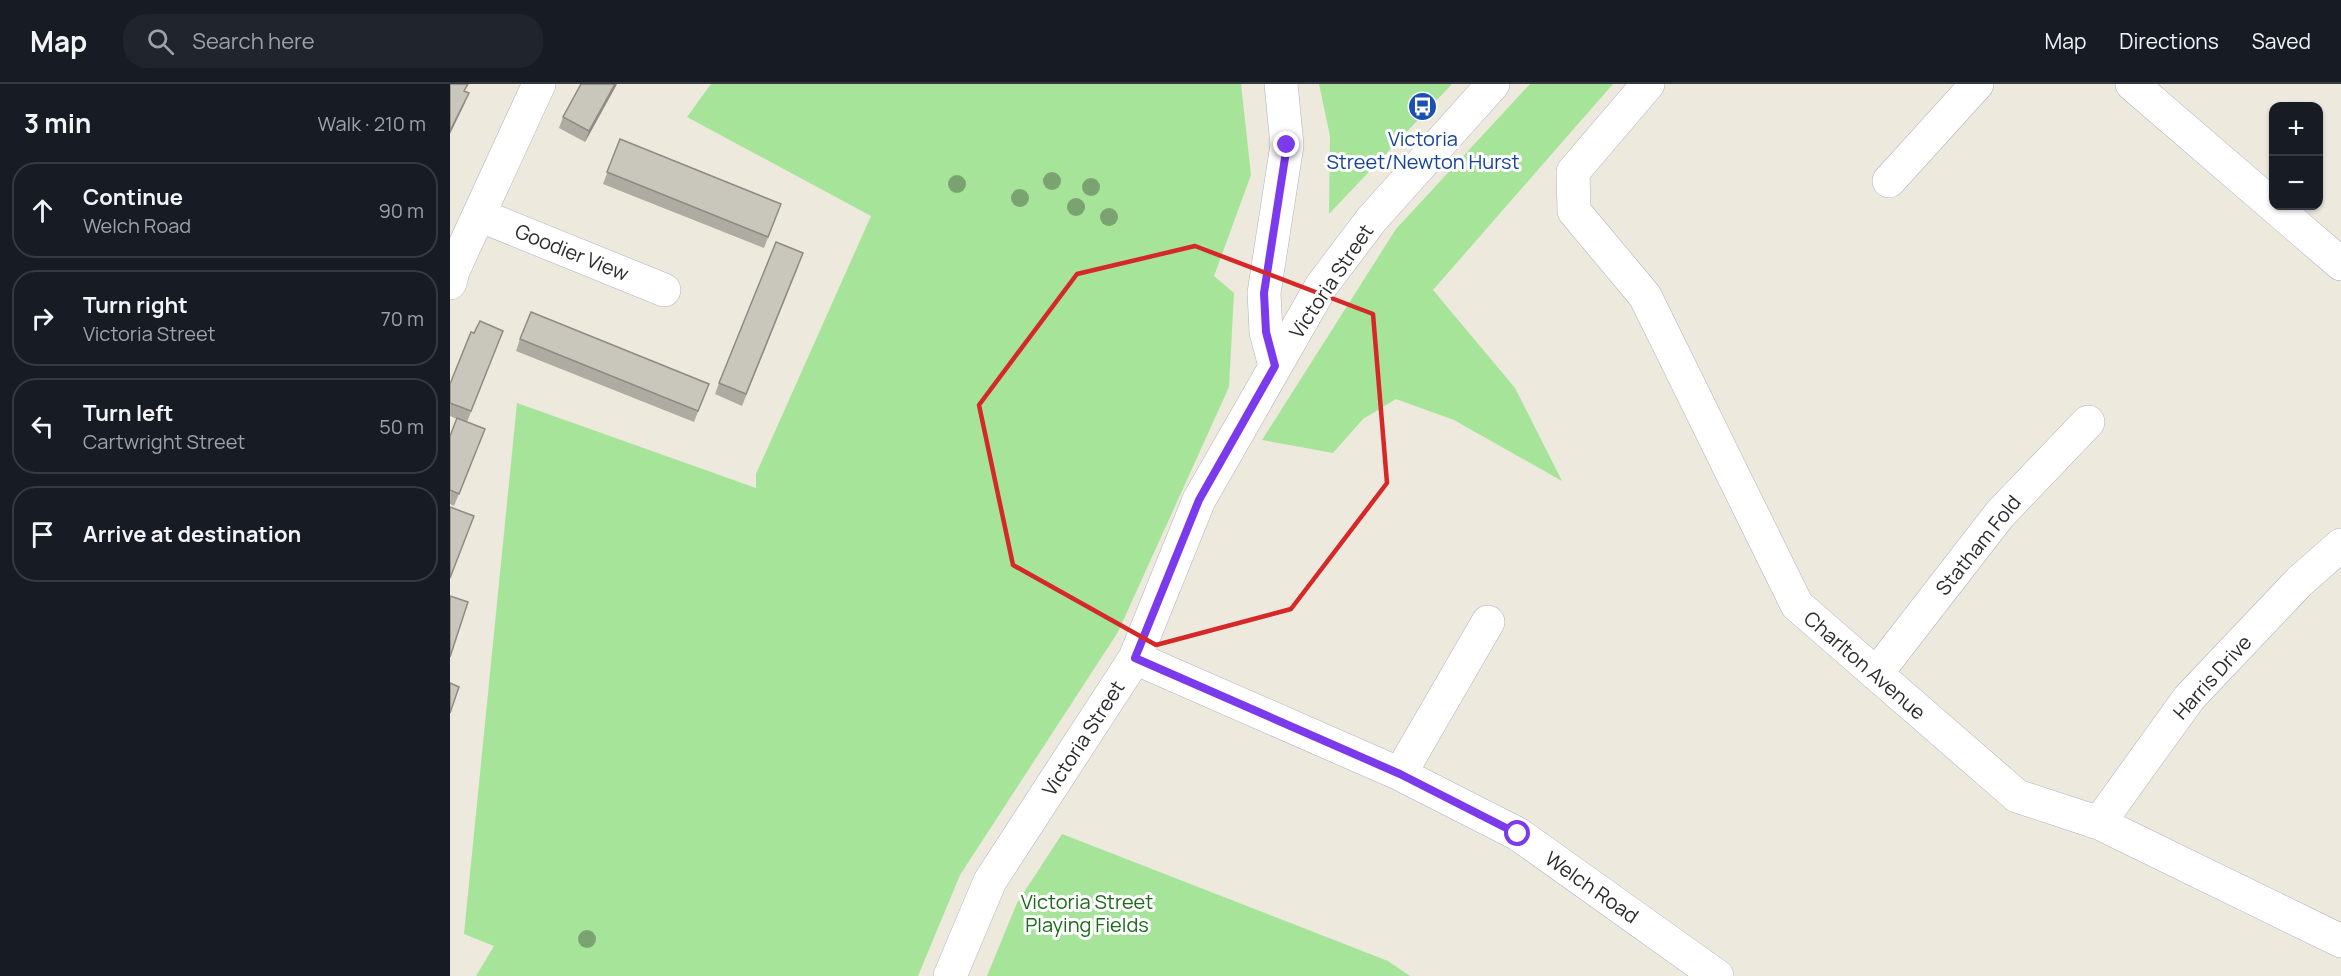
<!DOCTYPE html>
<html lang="en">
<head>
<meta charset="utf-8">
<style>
	:root { --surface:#171b24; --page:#20242c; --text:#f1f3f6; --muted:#9ea1a6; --line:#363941 }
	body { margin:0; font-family:Manrope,sans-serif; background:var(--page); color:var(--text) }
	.controls { position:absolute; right:18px; top:18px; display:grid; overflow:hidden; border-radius:12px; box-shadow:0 2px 4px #0004 }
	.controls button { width:54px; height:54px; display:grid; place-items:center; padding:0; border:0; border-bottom:2px solid var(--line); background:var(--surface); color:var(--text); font:30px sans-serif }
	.stop { position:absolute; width:18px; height:18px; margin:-14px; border:4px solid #7c3aed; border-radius:50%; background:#fff }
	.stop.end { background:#7c3aed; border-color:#fff; box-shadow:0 2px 6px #0008 }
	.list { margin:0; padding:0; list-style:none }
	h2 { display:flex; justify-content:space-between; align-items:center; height:78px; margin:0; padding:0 24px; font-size:26px }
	h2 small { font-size:20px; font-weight:400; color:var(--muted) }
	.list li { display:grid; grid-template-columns:39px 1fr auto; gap:18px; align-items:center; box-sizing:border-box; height:96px; margin:0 12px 12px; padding:0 12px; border:2px solid var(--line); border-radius:24px }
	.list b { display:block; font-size:22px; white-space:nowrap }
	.list p { margin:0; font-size:20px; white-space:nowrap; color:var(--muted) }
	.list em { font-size:20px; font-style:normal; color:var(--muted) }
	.icon { flex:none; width:33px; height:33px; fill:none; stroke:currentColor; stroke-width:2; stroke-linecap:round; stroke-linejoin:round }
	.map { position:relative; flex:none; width:1891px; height:892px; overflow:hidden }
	header { display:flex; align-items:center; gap:36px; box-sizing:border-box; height:84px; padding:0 30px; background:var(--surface); border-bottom:2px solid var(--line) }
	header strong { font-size:28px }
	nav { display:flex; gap:33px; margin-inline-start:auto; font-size:21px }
	.search { width:420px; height:54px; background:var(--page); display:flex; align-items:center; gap:15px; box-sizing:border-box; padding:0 21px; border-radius:24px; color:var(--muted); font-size:22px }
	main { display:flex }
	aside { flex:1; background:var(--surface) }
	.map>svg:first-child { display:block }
	.green { fill:#a5e499 }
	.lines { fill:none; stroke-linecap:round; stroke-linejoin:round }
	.minor-casing { stroke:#b1b1bf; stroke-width:34 }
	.minor { stroke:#fff; stroke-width:33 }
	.tree { fill:#7aa371 }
	.wall { fill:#adaba2 }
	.shaded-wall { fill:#8d8b84 }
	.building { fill:#c9c7bc; stroke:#8d8b84; stroke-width:1.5 }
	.route { stroke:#7c3aed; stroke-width:8 }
	.marked { fill:none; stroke:#d62828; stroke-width:4.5; stroke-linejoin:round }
	.labels { text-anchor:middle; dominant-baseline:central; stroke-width:6; stroke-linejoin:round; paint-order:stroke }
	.transit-label { font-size:20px; fill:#164399; stroke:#fff }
	.street-label { font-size:20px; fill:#2b2b2b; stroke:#fff }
	.park-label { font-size:20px; fill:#1c6a19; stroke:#fff }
</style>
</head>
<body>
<header>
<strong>Map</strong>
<div class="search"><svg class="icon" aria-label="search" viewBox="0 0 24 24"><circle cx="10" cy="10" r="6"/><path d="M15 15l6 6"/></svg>Search here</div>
<nav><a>Map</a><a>Directions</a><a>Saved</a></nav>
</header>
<main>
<aside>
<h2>3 min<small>Walk · 210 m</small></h2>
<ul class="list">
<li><svg class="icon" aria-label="ahead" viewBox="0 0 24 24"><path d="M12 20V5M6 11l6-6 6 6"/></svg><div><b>Continue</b><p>Welch Road</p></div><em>90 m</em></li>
<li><svg class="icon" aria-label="right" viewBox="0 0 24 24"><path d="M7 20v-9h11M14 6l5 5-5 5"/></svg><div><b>Turn right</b><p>Victoria Street</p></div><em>70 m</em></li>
<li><svg class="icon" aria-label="left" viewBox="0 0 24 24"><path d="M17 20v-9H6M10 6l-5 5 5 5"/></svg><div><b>Turn left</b><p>Cartwright Street</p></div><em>50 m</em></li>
<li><svg class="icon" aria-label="arrive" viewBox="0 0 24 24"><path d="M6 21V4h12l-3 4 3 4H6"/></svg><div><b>Arrive at destination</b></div></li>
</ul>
</aside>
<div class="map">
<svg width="1891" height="892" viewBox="0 0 1891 892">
	<rect width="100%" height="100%" fill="#ede9dd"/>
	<path class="green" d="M261,0H791L801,91L764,192L784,209L779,303L668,548L510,791L468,892H26L44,862L14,850L67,319L306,404V390L421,132L237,33Z
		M869,0H1002L879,130L880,52Z
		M1080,0H1163L983,206L1065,304L1112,397L1004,336L946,315L913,335L883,369L812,356L946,145Z
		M612,750L938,877L960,892H537L567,819Z"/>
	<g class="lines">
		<defs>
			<path id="minor" d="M1198,0L1123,88L1124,127L1195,212L1347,521L1567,712L1649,739L1891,857
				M1682,0L1891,180
				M1439,97L1527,0
				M29,131L214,206
				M0,199L3,187L89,0
				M825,282L816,248L814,209L837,61L831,0
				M685,574L950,690L1068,750L1267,892
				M1426,590L1550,430L1638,338
				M950,690L1038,538
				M1649,739L1739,614L1849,498L1891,461
				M500,892L540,797L685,574L749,416L872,201L922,135L1043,0"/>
		</defs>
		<use href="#minor" class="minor-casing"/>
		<use href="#minor" class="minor"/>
	</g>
	<g class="tree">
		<circle cx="602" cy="97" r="9"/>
		<circle cx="507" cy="100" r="9"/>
		<circle cx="641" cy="103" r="9"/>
		<circle cx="570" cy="114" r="9"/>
		<circle cx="626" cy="123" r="9"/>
		<circle cx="659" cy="133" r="9"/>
		<circle cx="137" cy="855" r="9"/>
	</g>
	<path class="wall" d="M167,0L135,58L109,44L113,33Z
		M170,55L331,120L314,164L153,100Z
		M349,181L292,322L265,310L269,299Z
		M53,247L17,338L35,345L4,422L0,420V352L7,335L0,332V300L24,249Z
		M70,255L259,300L244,338L66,267Z"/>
	<path class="shaded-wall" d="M165,0H167L135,58L139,47Z
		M19,9L14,21L0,50V47Z"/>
	<path class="building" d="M0,0H18L14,7L19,9L0,47Z
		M131,0H165L139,47L113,33Z
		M170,55L331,120L318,153L157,88Z
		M326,158L353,169L296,310L269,299Z
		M81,228L259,300L248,327L70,255Z
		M30,237L53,247L21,327L0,319V300L21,248L24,249Z
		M7,334L35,345L9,410L0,406V352Z
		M0,423L24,432L0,494Z
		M0,512L18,518L0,573Z
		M0,599L9,603L0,629Z"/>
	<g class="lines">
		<path class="route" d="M837,61L814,209L816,248L825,282L749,416L685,574L950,690L1068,750"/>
	</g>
	<path class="marked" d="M745,162L923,230L937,399L841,525L706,561L563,481L529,321L627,190Z"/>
	<defs>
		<symbol id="bus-disc" viewBox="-11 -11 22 22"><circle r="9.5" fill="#1a4fb4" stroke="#fff"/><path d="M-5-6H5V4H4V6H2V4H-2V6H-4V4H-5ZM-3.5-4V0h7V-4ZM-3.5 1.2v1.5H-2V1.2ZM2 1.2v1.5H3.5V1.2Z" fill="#fff"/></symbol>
	</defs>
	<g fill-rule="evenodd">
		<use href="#bus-disc" x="956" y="6" width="33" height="33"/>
	</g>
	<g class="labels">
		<g class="transit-label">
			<text x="973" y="54">Victoria<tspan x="973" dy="23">Street/Newton Hurst</tspan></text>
		</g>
		<g class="street-label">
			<text transform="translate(122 168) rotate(22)">Goodier View</text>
			<text transform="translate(881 197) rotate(-56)">Victoria Street</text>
			<text transform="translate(1528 461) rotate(-51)">Statham Fold</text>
			<text transform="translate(1415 581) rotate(41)">Charlton Avenue</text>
			<text transform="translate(1762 593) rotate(-48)">Harris Drive</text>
			<text transform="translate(633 654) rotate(-57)">Victoria Street</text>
			<text transform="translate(1142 803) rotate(35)">Welch Road</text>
		</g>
		<g class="park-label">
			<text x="637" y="817">Victoria Street<tspan x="637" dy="23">Playing Fields</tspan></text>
		</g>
	</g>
</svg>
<div class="controls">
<button>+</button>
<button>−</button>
</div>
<div class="stop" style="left:1068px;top:750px"></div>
<div class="stop end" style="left:837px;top:61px"></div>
</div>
</main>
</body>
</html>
